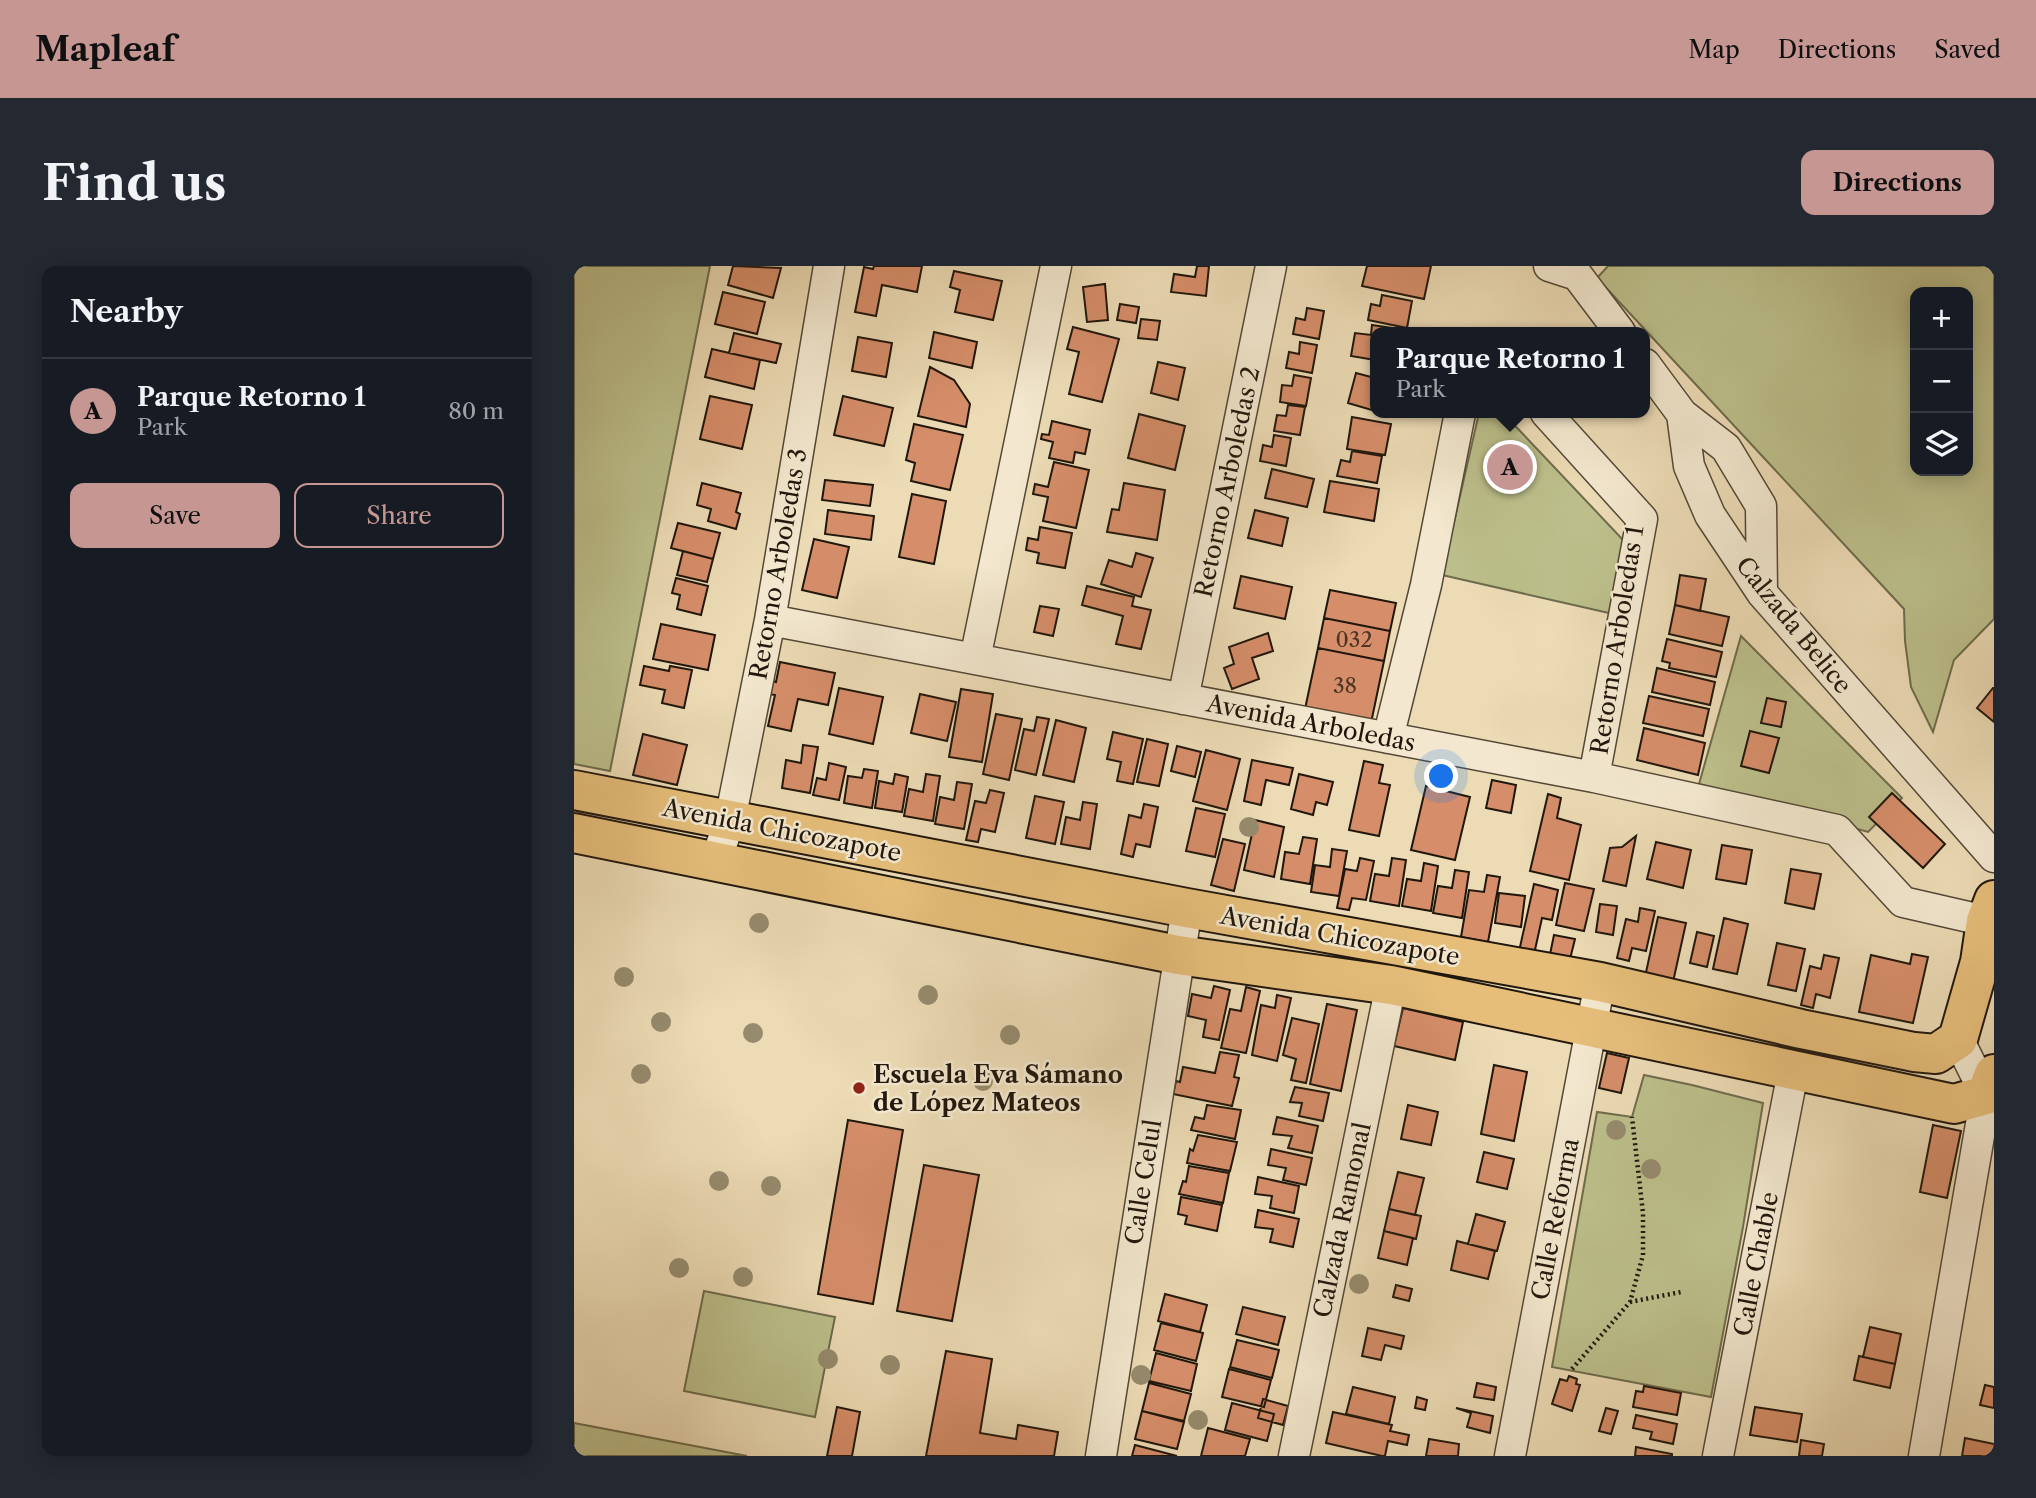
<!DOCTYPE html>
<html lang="en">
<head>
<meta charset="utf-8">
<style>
	:root { --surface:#171b24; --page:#242831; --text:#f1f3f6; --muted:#9ea1a6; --line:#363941; --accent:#c59692 }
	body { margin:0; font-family:"Libre Caslon Text",serif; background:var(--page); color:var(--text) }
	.controls { position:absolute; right:21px; top:21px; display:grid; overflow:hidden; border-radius:14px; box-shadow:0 4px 18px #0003 }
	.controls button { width:63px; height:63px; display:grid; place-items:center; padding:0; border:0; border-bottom:2px solid var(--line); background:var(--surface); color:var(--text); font:35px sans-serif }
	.you { position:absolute; left:868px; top:511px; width:24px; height:24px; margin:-18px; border:5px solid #fff; border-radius:50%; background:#1a73e8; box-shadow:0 0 0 10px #1a73e833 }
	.badge { display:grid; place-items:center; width:46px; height:46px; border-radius:50%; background:var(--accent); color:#111; font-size:23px; font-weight:700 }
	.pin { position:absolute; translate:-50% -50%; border:4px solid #fff; box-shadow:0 2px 7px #0006 }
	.popup { position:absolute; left:796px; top:61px; width:280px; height:91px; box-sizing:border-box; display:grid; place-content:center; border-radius:14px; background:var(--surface); filter:drop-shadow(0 2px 5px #0005); font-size:23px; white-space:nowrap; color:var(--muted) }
	.popup b { font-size:26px; color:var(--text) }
	.popup::after { content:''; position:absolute; left:50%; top:100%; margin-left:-14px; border:14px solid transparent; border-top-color:var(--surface) }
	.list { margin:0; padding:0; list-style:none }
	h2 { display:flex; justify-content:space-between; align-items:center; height:91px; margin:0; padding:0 28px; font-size:30px }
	h2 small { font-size:23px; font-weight:400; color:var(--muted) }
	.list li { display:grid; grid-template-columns:46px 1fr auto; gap:21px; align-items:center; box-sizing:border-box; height:105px; padding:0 28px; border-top:2px solid var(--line) }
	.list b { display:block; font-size:26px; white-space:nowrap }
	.list p { margin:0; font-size:23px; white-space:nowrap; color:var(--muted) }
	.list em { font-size:23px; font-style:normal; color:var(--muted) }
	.actions { display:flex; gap:14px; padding:21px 28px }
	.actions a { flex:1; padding:16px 0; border:2px solid var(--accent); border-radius:14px; text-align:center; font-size:24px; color:var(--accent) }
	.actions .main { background:var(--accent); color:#111 }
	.icon { flex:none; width:38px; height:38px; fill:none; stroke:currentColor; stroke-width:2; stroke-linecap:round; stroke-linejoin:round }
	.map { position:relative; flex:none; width:1420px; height:1190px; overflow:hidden; border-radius:14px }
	header { display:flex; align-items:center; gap:42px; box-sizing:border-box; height:98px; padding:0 35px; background:var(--accent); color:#111 }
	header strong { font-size:33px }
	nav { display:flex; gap:38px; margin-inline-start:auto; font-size:24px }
	.intro { display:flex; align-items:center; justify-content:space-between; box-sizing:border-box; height:168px; padding:0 42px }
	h1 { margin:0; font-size:49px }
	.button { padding:18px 32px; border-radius:14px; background:var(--accent); color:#111; font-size:24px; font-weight:700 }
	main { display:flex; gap:42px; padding:0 42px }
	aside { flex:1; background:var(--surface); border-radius:14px; box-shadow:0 4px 18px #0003 }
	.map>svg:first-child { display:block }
	.green { fill:#bcbf8b; stroke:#6e6b4c; stroke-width:2; fill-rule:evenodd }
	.building { fill:#d68e6a; stroke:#20170c; stroke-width:2 }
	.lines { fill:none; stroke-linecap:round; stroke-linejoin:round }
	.minor-casing { stroke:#534836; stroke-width:33 }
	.major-casing { stroke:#20170c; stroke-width:42 }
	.path { stroke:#20170c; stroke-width:4.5; stroke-dasharray:2 3.5; stroke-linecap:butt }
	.minor { stroke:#f3e8cf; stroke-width:30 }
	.major { stroke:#e6be7a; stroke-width:38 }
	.tree { fill:#968b6d }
	.poi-dot { fill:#8f2418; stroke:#f3e8cf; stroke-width:2.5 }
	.labels { text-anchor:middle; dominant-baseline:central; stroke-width:5; stroke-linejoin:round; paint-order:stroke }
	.number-label { font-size:21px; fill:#4e3524 }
	.street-label { font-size:24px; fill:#20170c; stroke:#f3e8cf }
	.poi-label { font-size:24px; font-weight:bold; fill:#20170c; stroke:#f3e8cf; text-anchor:start }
</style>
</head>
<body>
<header>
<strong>Mapleaf</strong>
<nav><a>Map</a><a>Directions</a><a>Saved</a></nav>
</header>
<div class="intro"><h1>Find us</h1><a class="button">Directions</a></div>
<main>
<aside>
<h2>Nearby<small></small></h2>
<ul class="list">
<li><span class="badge">A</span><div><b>Parque Retorno 1</b><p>Park</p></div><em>80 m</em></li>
</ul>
<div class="actions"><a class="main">Save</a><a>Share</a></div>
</aside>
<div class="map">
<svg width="1420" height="1190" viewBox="0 0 1420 1190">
	<rect width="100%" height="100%" fill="#ecdbb5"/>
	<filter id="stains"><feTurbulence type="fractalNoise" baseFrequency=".00286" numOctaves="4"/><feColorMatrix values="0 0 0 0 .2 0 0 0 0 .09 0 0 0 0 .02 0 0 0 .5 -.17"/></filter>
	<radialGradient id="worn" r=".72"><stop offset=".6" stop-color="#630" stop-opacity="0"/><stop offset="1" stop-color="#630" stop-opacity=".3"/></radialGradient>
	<path class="green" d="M0,0H136L36,505L0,498Z
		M1034,0H1420V353L1380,394L1359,466L1337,421L1331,375L1330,343L1023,12ZM1341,26H1394V205H1341Z
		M905,147H929L1051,276L1035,347L868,309Z
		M1167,370L1328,532L1294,566L1125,518Z
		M1070,809L1118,819L1189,837L1169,961L1137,1131L978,1101L1023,846L1058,851Z
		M130,1025L261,1051L241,1151L110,1125Z
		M0,1157L173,1190H0Z"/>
	<path class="building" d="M159,0L207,2L199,32L154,19Z
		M300,0H348L343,26L308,19L302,50L281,46L290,1L299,3Z
		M623,0H635L632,30L597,26L600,8L621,11Z
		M793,0H857L850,33L788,20Z
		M380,5L428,15L419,54L381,46L386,24L376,21Z
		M531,18L534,54L513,56L509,21Z
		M149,26L191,36L183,68L141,58Z
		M808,29L838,35L833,62L794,54L797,38L806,40Z
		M546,38L565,41L562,57L543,54Z
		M733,42L750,45L745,73L719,68L722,52L731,54Z
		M567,53L586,55L583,74L564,72Z
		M798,59L833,64V66H801V94L777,90L781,67L797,69Z
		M499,61L545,73L528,136L495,128L505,86L493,83Z
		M360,66L403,76L398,102L355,92Z
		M160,67L207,78L202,97L155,87Z
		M284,71L318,77L312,111L278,105Z
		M726,76L743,79L738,107L712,102L715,86L725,88Z
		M138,83L186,94L180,123L131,111Z
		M584,96L611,102L604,134L577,127Z
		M356,101L380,114L396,138L392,161L344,150Z
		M782,107L801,112V145L774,137Z
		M720,109L737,112L732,140L706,136L708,119L718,120Z
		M136,130L178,139L168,183L126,173Z
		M269,130L319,142L310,180L260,169Z
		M714,139L731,141L726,169L700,165L703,149L712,150Z
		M565,148L611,160L601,204L554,192Z
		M778,151L817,158L811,189L773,183Z
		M478,155L516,164L511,188L501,186L499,197L475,192L479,176L467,173L468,168L475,169Z
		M340,158L389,169L376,224L337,215L341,197L332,194Z
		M700,169L717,172L712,200L686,195L689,179L698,181Z
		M778,185L808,190L803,217L763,210L767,194L776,196Z
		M480,196L515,204L502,262L469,255L474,231L459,228L461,218L474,221Z
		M698,203L740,213L733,241L691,232Z
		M251,214L299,219L296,240L248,234Z
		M756,215L805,223L800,255L750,246Z
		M128,217L167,227L162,246L166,248L162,263L134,255L137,243L123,239Z
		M550,217L591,224L583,274L533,266L538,243L545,244Z
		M338,228L372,235L360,298L325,291Z
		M254,244L300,250L297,274L251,268Z
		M681,244L714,252L708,280L674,272Z
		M104,257L146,267L139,293L97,282Z
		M466,261L498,267L491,302L463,297L465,287L452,284L454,272L464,274Z
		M240,273L275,281L263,332L228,324Z
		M109,285L139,293L133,316L103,309Z
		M562,287L579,292L567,331L527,318L535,294L558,301Z
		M1106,309L1132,313L1126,345L1101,339Z
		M667,310L718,321L711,353L660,342Z
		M102,312L134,320L127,349L103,343L106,329L98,327Z
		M513,320L560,331L558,340L577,344L567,383L542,378L549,350L508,339Z
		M756,324L822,337L816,365L750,352Z
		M1101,339L1155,351L1148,380L1095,368Z
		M466,340L485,343L479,370L460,366Z
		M750,352L816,365L810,395L744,382Z
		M87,358L141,369L134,404L79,393Z
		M694,367L699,385L678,392L685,413L658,423L650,402L660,398L655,381Z
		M1093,373L1148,386L1142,411L1095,402L1096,397L1088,395Z
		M744,382L810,395L797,457L731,443Z
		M206,396L261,407L254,439L224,433L217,465L194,460L201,429L194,428L197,415L202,416Z
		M70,400L95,405L96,400L118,404L110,442L88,437L91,424L66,419Z
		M1083,402L1141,416L1136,439L1078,426Z
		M265,422L309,431L299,478L255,468Z
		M1419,422H1420V456L1403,442Z
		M387,423L419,428L408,496L375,491Z
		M346,428L382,436L373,475L337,467Z
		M1075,430L1135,443L1129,470L1069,457Z
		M1193,432L1212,436L1207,461L1187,457Z
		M422,448L448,453L435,514L409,508Z
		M463,451L475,453L462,509L441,504L450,463L460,465Z
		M482,454L512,462L500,516L469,509Z
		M1070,462L1131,477L1124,509L1063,494Z
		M1176,465L1205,472L1195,507L1167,500Z
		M539,466L569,473L559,518L543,515L547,496L533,493Z
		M69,468L113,479L103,519L59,509Z
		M573,473L594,478L585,520L563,516Z
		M229,479L244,481L236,527L208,522L212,494L227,497Z
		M603,480L627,486L621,511L597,505Z
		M632,484L666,493L653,544L619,535Z
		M678,494L719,502L715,519L692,514L687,539L670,535Z
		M790,495L809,499L805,517L816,519L805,570L775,564Z
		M255,497L272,501L265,534L239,529L243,512L252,514Z
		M290,503L304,505L298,542L270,537L274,510L288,512Z
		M321,508L334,511L328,546L301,542L305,515L319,518Z
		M352,508L366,510L359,555L330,550L335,523L349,526Z
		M725,508L759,516L753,539L742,536L739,549L717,543Z
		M918,514L942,519L937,547L912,542Z
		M383,516L398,518L390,563L361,558L366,531L380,534Z
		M852,520L896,531L881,594L837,584Z
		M416,524L430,527L421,566L407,563L404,576L392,574L401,535L412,537Z
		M1318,527L1371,578L1349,602L1295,551Z
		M974,528L987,532L983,552L1007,559L995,614L956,605Z
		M461,530L490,536L481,578L452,572Z
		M509,536L523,538L516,583L487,578L492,551L506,554Z
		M570,538L584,541L576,581L562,578L559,591L547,588L555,549L567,552Z
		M622,542L651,548L641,591L612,585Z
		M681,554L710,561L700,611L670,604Z
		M1062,570L1052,620L1029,615L1036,582L1048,581Z
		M729,571L743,573L736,618L707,613L711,586L725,588Z
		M649,573L671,578L660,625L637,619Z
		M1082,576L1117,584L1109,622L1073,613Z
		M1148,579L1178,584L1172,618L1142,613Z
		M758,583L773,585L765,630L737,626L741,599L756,601Z
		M786,592L800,595L792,634L778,632L775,644L763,642L771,603L783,605Z
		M818,592L832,594L825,640L796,635L801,608L815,610Z
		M850,597L864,600L857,645L828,640L833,613L847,615Z
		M1217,603L1247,608L1240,643L1211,637Z
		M881,604L895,606L888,652L859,647L864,620L878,622Z
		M913,609L926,611L914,676L887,671L895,624L910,626Z
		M991,617L1020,623L1010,665L982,659Z
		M960,618L984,624L978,654L968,652L959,693L944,690Z
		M925,627L951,630L947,661L921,657Z
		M1026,638L1043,640L1039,669L1022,666Z
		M1066,642L1081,645L1072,685L1058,682L1055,695L1043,692L1052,653L1064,656Z
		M1084,651L1112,657L1099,716L1071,711Z
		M1150,652L1174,658L1163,708L1139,703Z
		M1123,666L1140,670L1133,701L1116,697Z
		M980,669L1001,673L995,697L975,693Z
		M1203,677L1231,683L1222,725L1194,719Z
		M1338,688L1354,691L1339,757L1285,746L1297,689L1336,698Z
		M1250,689L1265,692L1256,732L1242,728L1239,742L1227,739L1236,700L1247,703Z
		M640,720L656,724L645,774L629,771L632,754L614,750L618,728L637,732Z
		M672,721L686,725L672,787L647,782L656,743L667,745Z
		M703,729L717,732L703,795L678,789L687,739L701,742Z
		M753,738L783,744L767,825L736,818Z
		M829,742L889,756L881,794L820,780Z
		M718,752L745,758L732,817L717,814L722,793L709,789Z
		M646,786L665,789L660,811L665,812L658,840L599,828L602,815L606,816L609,801L641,807Z
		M1033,787L1055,792L1047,827L1025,822Z
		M920,799L953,806L940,875L907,868Z
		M721,821L755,827L749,855L725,850L728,837L716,836Z
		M633,839L667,844L661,873L617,864L621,851L630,853Z
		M834,839L864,846L857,879L827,873Z
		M703,851L744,860L738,887L714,882L718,870L699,868Z
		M274,854L329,864L299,1038L244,1028Z
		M1359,859L1387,865L1373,932L1346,926Z
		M624,869L663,876L656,905L613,897L616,883L619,885Z
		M697,883L738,892L732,919L709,914L712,902L694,899Z
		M910,886L940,893L933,923L903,916Z
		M350,899L405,909L378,1055L323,1045Z
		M615,900L655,907L649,937L605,928L609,915L612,916Z
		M824,906L850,912L841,949L815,943Z
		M684,911L725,920L720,947L696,942L698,930L681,928Z
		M607,931L648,939L643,965L611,958L613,950L604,948Z
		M815,943L847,950L842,973L810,965Z
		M684,944L725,953L719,981L696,976L699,963L681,961Z
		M902,948L931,956L923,985L894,978Z
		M810,965L839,972L833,999L804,992Z
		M883,975L921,985L914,1013L877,1004Z
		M822,1019L838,1023L835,1035L819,1031Z
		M591,1028L633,1039L626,1066L584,1055Z
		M669,1041L711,1051L704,1079L662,1068Z
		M587,1057L629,1067L622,1095L580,1084Z
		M1296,1061L1327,1068L1321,1098L1289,1091Z
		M794,1062L830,1070L827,1083L811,1079L807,1094L788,1090Z
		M663,1074L705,1084L698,1112L656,1101Z
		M372,1085L418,1093L406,1167L442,1173L444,1159L484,1166L480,1190H352Z
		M582,1087L623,1098L617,1125L575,1115Z
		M1285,1090L1321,1098L1316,1122L1280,1114Z
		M655,1103L697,1114L690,1141L648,1131Z
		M995,1110L1003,1113L1002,1118L1006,1119L998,1145L978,1138L986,1113L993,1115Z
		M575,1117L617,1128L610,1155L568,1145Z
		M903,1117L922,1121L920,1134L900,1131Z
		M1411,1119L1420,1121V1142L1406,1139Z
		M1070,1120L1107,1127L1103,1149L1059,1141L1062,1125L1069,1126Z
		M779,1121L821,1131L815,1158L772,1148Z
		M843,1131L853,1134L851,1144L841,1142Z
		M689,1133L714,1140L709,1159L684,1152Z
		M658,1137L700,1148L693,1175L651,1164Z
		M263,1141L286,1146L278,1190H253Z
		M1181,1141L1228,1148L1223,1176L1176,1169Z
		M882,1142L919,1150L916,1167L893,1161L897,1147Z
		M1032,1142L1044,1145L1037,1168L1025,1165Z
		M568,1145L610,1156L603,1183L561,1173Z
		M759,1146L818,1159L816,1165L835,1169L833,1179L814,1175L811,1190H808L752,1177Z
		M1062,1149L1103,1158L1099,1178L1076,1173L1078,1166L1059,1162Z
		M634,1162L676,1173L671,1190H627Z
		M1391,1172L1420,1178V1190H1388Z
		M855,1173L885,1178L884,1190H852Z
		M1227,1174L1250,1178L1248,1190H1225Z
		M561,1179L603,1190H558Z
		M1062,1181L1098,1188V1190H1061Z"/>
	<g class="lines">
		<defs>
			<path id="minor" d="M975,0L1003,9L1046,66
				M1071,98L1108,148L1115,200L1136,249L1188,327L1420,591
				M972,147L1068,253L1020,511
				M1108,148L1152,182L1187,240L1188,327
				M196,354L1020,511L1263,564L1329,636L1412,655L1420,659
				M401,393L482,0
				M609,433L697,0
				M814,472L852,319L886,147
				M142,594L156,554L196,354L255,0
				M527,1190L613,642
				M720,1190L817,719
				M936,1190L1026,716
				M1144,1190L1219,806
				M1350,1190L1412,829L1384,773"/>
			<path id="major" d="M0,524L613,642L1026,716L1227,763L1340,786L1362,788L1384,773L1406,696L1412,655L1420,634
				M0,567L604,689L817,719L1380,838L1412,829L1420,808"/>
		</defs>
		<use href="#minor" class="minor-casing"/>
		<use href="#major" class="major-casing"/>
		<path class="path" d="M1056,1036L1107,1026
			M998,1103L1056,1036L1069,989V947L1058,851"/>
		<use href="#minor" class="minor"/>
		<use href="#major" class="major"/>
	</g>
	<g class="tree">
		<circle cx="675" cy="561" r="10"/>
		<circle cx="185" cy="657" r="10"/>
		<circle cx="50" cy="711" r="10"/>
		<circle cx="354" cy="729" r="10"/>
		<circle cx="87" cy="756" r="10"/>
		<circle cx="179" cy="767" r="10"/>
		<circle cx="436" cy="769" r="10"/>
		<circle cx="67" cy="808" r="10"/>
		<circle cx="409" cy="815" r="10"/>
		<circle cx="1042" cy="864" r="10"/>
		<circle cx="1077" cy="903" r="10"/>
		<circle cx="145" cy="915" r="10"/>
		<circle cx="197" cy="920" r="10"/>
		<circle cx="105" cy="1002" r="10"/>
		<circle cx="169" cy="1011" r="10"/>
		<circle cx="785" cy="1018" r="10"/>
		<circle cx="254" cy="1093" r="10"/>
		<circle cx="316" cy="1099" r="10"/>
		<circle cx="567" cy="1109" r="10"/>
		<circle cx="624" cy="1154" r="10"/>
	</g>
	<circle class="poi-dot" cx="285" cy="822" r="7"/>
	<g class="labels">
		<g class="number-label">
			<text x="780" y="373">032</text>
			<text x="771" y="419">38</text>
		</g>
		<g class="street-label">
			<text transform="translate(653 216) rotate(-78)">Retorno Arboledas 2</text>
			<text transform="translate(204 298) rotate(-80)">Retorno Arboledas 3</text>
			<text transform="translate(1220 359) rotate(51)">Calzada Belice</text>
			<text transform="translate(1043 374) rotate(-81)">Retorno Arboledas 1</text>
			<text transform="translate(737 457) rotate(11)">Avenida Arboledas</text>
			<text transform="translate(208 564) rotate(11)">Avenida Chicozapote</text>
			<text transform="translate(766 670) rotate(10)">Avenida Chicozapote</text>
			<text transform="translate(569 916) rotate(-81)">Calle Celul</text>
			<text transform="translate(981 953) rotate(-79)">Calle Reforma</text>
			<text transform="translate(768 954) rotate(-78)">Calzada Ramonal</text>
			<text transform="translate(1182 998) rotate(-79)">Calle Chable</text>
		</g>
		<g class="poi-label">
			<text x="299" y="808">Escuela Eva Sámano<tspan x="299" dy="28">de López Mateos</tspan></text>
		</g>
	</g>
	<rect width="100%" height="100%" filter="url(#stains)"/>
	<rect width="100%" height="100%" fill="url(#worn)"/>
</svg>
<div class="controls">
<button>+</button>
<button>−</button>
<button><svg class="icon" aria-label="layers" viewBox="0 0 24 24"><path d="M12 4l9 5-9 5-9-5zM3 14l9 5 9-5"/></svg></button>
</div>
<div class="you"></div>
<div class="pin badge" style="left:936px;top:201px">A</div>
<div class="popup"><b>Parque Retorno 1</b>Park</div>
</div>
</main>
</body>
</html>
